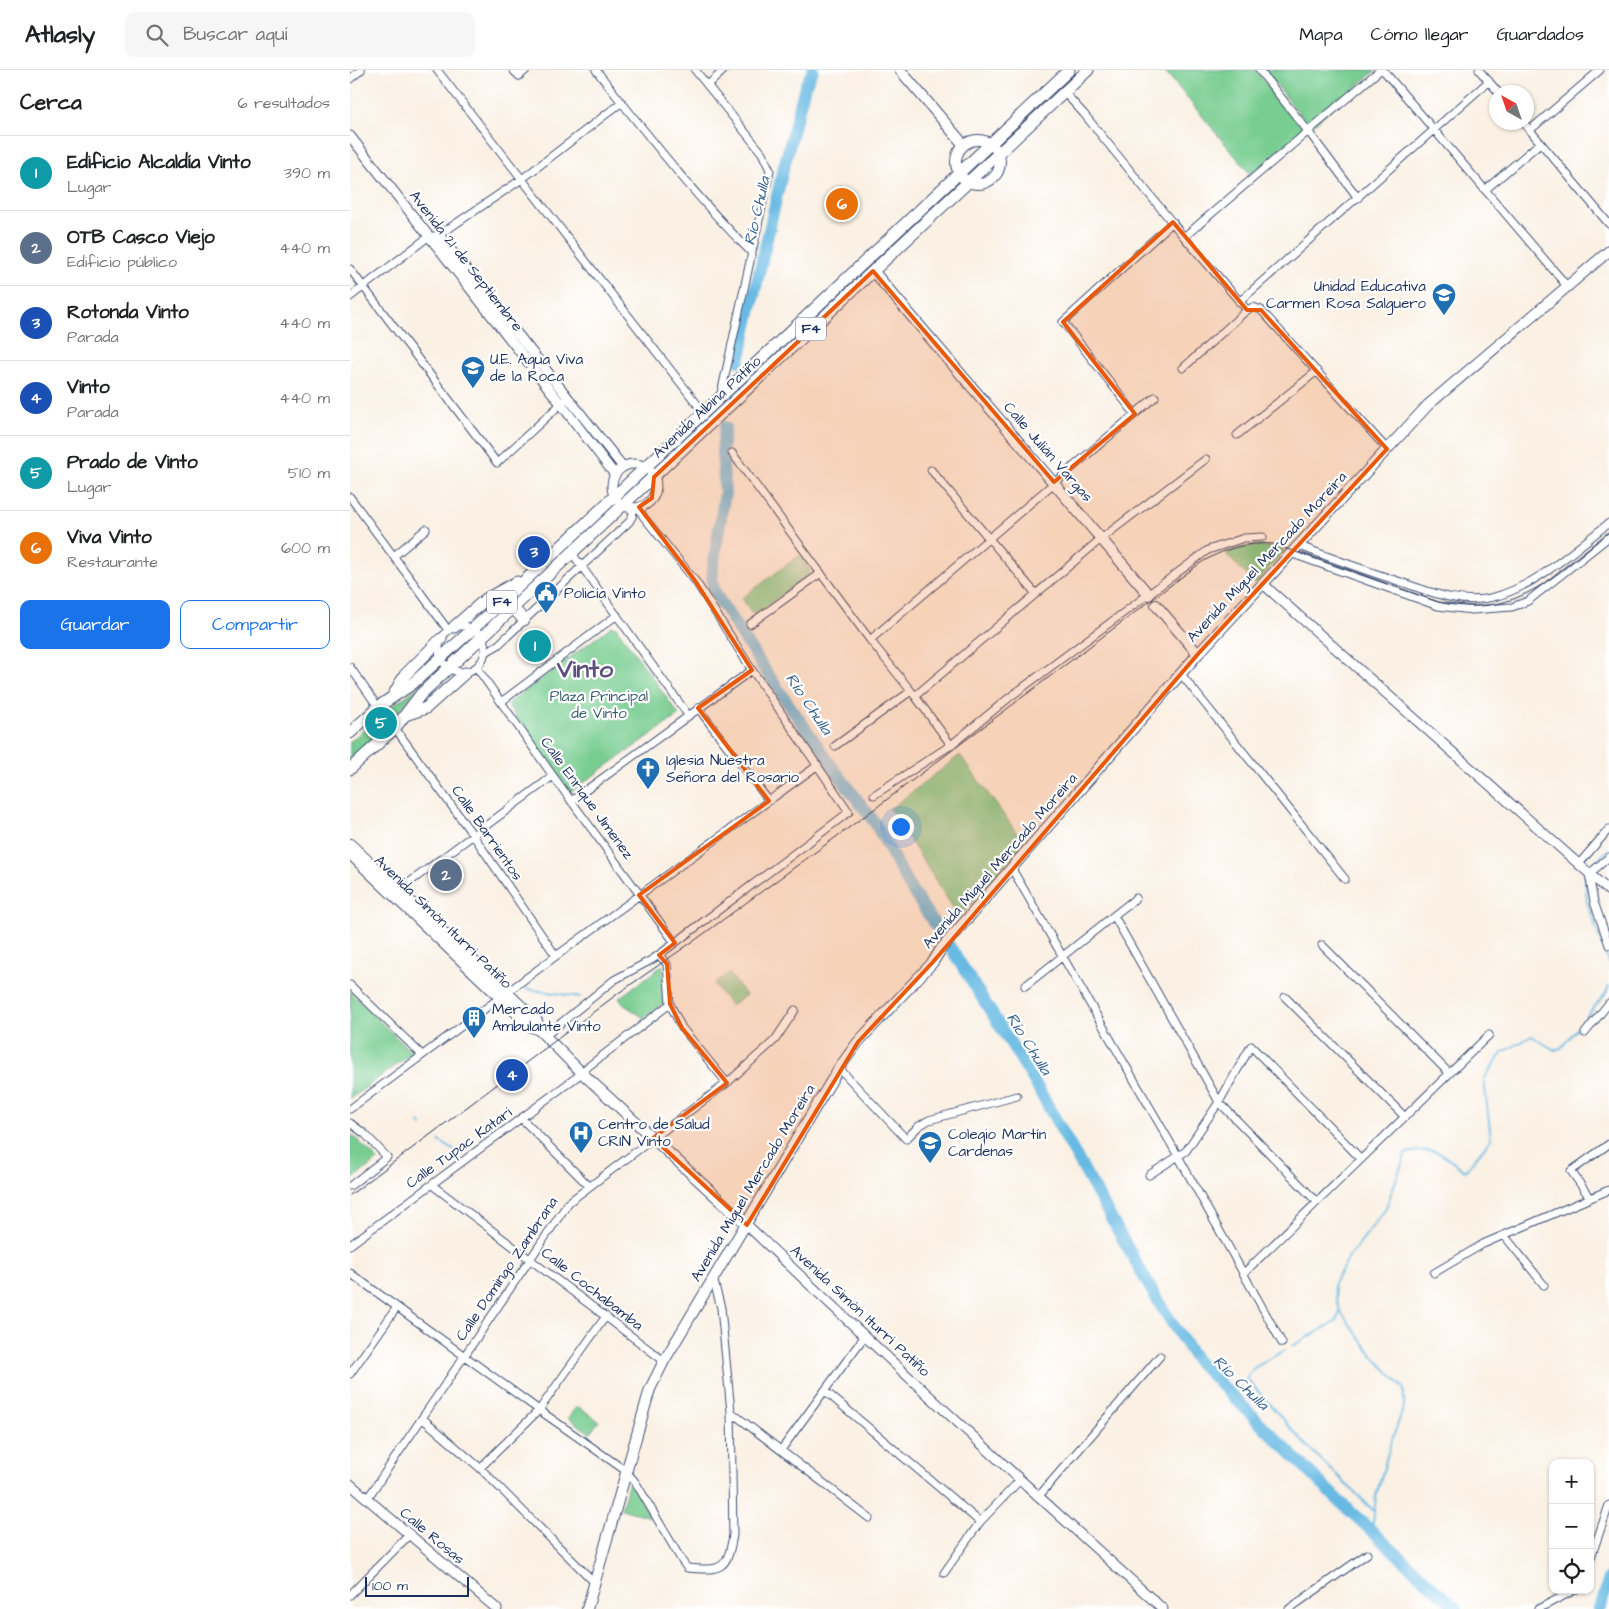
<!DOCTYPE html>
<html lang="es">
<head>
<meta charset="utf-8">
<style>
	:root { --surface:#fff; --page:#f6f6f6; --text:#202124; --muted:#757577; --line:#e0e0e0; --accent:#1a73e8 }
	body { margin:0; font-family:"Architects Daughter",sans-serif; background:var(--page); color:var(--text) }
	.controls { position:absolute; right:15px; bottom:15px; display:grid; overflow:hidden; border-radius:10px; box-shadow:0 1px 4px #0004 }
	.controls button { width:45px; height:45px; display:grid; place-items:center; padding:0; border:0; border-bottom:1px solid var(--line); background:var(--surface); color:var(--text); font:25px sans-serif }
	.compass { position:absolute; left:1139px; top:15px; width:45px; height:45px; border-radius:50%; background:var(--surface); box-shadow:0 1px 4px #0004; rotate:320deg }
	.scale { position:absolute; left:15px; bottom:12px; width:104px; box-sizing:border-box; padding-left:5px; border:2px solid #1b2f5e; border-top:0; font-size:14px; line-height:18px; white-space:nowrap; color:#1b2f5e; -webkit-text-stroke:4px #fff; paint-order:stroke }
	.you { position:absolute; left:550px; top:756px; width:18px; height:18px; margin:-12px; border:4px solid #fff; border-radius:50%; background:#1a73e8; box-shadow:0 0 0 8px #1a73e833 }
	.badge { display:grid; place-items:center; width:32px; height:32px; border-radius:50%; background:var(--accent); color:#fff; font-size:16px; font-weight:700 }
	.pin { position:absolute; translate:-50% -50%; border:2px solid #fff; box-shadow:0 1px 5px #0006 }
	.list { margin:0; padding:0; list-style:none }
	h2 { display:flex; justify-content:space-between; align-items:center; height:65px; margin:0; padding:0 20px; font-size:21px }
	h2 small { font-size:16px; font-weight:400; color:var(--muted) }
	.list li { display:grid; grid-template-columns:32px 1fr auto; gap:15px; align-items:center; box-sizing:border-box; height:75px; padding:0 20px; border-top:1px solid var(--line) }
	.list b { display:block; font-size:19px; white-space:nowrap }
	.list p { margin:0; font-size:16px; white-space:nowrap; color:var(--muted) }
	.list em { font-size:16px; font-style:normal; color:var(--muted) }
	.actions { display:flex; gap:10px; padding:15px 20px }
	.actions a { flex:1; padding:11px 0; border:1px solid var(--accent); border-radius:10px; text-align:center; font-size:18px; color:var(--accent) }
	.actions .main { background:var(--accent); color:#fff }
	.icon { flex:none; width:28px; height:28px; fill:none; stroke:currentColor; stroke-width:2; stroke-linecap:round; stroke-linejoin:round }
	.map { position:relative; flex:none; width:1259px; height:1539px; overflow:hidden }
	header { display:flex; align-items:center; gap:30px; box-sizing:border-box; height:70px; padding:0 25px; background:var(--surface); border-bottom:1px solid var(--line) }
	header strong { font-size:24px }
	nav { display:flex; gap:28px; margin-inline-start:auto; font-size:18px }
	.search { width:350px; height:45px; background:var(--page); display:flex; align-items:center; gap:12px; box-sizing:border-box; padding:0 18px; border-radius:10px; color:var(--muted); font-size:19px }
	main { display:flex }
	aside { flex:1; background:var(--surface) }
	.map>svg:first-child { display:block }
	.green { fill:#78cd91; stroke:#4a7e78 }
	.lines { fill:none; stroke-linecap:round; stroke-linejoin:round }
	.stream { stroke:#68bae3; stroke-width:2 }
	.river { stroke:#68bae3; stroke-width:12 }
	.minor-casing { stroke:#3c4c72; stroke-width:9 }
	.tertiary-casing { stroke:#3c4c72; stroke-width:11 }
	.secondary-casing { stroke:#3c4c72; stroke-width:12 }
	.trunk-casing { stroke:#3c4c72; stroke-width:13 }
	.minor { stroke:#fff; stroke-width:7 }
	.tertiary { stroke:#fff; stroke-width:9 }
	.secondary { stroke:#fff; stroke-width:10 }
	.trunk { stroke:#fff; stroke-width:11 }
	.tram { stroke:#1b2f5e; stroke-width:1 }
	.marked { fill:#e8590c; fill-opacity:0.2; stroke:#e8590c; stroke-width:4; stroke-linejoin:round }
	.labels { text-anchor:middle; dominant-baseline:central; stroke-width:4.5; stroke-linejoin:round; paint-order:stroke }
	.shield { fill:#fff; stroke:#5f6d8e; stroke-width:1 }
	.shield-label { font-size:14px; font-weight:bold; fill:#1b2f5e }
	.street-label { font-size:15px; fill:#1b2f5e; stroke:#fff }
	.poi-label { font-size:15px; fill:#1b2f5e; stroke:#fff; text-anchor:start }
	.park-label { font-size:15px; fill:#375e6d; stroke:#fff }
	.water-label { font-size:16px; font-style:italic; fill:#36608d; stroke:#fff }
	.town-label { font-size:25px; font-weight:bold; fill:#5c4e7d; stroke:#fff }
</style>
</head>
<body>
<header>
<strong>Atlasly</strong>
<div class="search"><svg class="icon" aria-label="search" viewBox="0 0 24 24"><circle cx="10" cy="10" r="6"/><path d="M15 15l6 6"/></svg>Buscar aquí</div>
<nav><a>Mapa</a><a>Cómo llegar</a><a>Guardados</a></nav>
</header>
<main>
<aside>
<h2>Cerca<small>6 resultados</small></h2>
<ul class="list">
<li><span class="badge" style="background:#0f9aa8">1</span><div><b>Edificio Alcaldía Vinto</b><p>Lugar</p></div><em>390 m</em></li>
<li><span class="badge" style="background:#5c6f8a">2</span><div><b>OTB Casco Viejo</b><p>Edificio público</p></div><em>440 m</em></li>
<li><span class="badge" style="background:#1a4fb4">3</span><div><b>Rotonda Vinto</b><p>Parada</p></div><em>440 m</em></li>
<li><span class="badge" style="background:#1a4fb4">4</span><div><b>Vinto</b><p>Parada</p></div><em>440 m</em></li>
<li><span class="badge" style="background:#0f9aa8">5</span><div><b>Prado de Vinto</b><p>Lugar</p></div><em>510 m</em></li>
<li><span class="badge" style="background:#e8710a">6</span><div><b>Viva Vinto</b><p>Restaurante</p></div><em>600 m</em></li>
</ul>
<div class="actions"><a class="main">Guardar</a><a>Compartir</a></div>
</aside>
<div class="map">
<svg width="1259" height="1539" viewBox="0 0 1259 1539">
	<rect width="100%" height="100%" fill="#fff"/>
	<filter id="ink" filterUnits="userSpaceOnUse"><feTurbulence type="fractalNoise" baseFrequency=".02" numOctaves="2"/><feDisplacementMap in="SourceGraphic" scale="10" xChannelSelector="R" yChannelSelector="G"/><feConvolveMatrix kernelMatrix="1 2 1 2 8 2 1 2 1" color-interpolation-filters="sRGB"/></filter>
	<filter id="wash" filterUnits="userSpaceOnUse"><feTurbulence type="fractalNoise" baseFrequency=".0096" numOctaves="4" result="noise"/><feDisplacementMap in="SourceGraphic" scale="20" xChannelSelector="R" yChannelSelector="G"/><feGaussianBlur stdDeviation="1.12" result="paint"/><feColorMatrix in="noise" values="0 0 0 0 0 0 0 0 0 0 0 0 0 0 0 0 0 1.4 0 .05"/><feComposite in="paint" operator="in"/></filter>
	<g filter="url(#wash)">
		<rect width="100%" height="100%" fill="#faf0e3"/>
		<path class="green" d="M814,0H905L953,58L950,62L901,105Z
			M915,0H1026L964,54L959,56Z
			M905,475L920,477L935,480L905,514L875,483L891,478Z
			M450,485L460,500V503L406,544H402L392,528Z
			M262,556L266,557L329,645L220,722L159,637L160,632Z
			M68,617L36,658L0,691V672L27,647Z
			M610,685L675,774L609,847L540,739Z
			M313,895L315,932L294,948L273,934L269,928Z
			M379,903L396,925L381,936L364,914Z
			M0,922L61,982V984L0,1029Z
			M0,1063L28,1090L0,1111Z
			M227,1336L249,1351L240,1363L218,1348Z
			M279,1412L281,1414L301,1447L271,1439Z"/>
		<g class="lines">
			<path class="stream" d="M1239,798L1259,779
				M1235,804L1237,832L1259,894
				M177,919L230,927
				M69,1052L72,1056
				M89,1071L110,1084
				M990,1241L1023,1286L1054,1319V1336L1040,1376L1026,1426L1022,1461
				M942,1276L987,1251L990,1241L983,1215L999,1187L1035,1140L1056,1083C1088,1076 1090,1083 1115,1101L1141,1069L1134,1009L1152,983L1182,966L1204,980L1211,978L1256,923L1259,916
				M935,1280L904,1298L896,1308L958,1377L1024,1441"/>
			<path class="river" d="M389,291L431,108L455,16L463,0
				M375,357L372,381L375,423L363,496L362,512L367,526L410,593L481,695L525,753L559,816L602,880L680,1004L806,1228L846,1290L990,1432L1107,1539
				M1248,1539L1251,1536L1259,1508"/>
		</g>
	</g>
	<g filter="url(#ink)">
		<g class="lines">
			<defs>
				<path id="minor" d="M87,0L354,343
					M163,0L169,6L176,0
					M246,0C296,63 345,127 402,183
					M345,0L412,83L420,100L371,324
					M909,0L958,61L1008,128
					M1033,0L1217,216
					M1129,0L1148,22
					M0,9L11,0
					M358,15L374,0
					M714,22L734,44L834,167L897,240L903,237L911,240L1037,379
					M1173,52L1259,154
					M1180,60L1250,0
					M1135,120L1190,73
					M834,167L1030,0
					M0,199L147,393L214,331
					M0,227L78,167L89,165L172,109L272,32
					M889,232L1139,11
					M833,298L897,240
					M785,344L713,252L823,152
					M887,365L967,301
					M382,383L520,570L565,626L601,675
					M581,400L686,524
					M0,427L98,560
					M947,475C981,488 1014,500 1048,511C1078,521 1112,536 1144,527C1188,515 1224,480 1259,453
					M222,483L338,645
					M940,483L1088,536L1122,540L1162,537L1178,531L1259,467
					M44,486L76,459
					M400,554L471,503
					M89 579a23 23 0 1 1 46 0a23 23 0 1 1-46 0Z
					M520,570L805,327
					M136,582L148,575L279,452L282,447L284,437
					M0,597L28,637
					M127,598L203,706L325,873
					M831,604L995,809
					M565,626L752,468L856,389
					M151,632L267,545
					M348,638L419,731
					M45,658L123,765L206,886
					M485,676L561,621
					M524,725L601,675L660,627L858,480L894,468L913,467
					M221,731L402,600
					M1259,787L1239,804L1244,832L1259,875
					M1228,795L1259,759
					M662,799L828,1086L932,1273
					M45,823L203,706
					M764,846L869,1032L967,1132
					M972,875L1099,1003
					M309,885L317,894L320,934L332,958L377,1013
					M0,915L72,985
					M675,916L786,828
					M935,927L1055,1047
					M1235,963L1259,933
					M195,966L264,910L303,889L325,873L499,742L402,600L346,512L293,446L289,437
					M489,998L556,1069L569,1056L579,1050L667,1026
					M231,1002L320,934
					M0,1039L206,886L468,695
					M172,1049L239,1116
					M0,1053L15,1064L37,1087L0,1116
					M799,1105L836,1081L869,1032L901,976L1011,1089
					M82,1115L314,1291
					M1240,1128L1221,1101L1259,1074
					M1154,1165L1194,1215
					M0,1175L232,1003
					M0,1203L189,1340L276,1401L286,1413L332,1491L337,1498C372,1501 377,1500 383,1465L381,1342L371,1238L363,1208
					M894,1203L1139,965
					M1084,1203L1133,1174L1259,1120
					M0,1304L47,1237
					M475,1321L630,1452
					M381,1342L519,1448
					M72,1348L130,1398L244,1512
					M431,1380L514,1267
					M130,1398L189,1340L256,1246
					M688,1427L810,1286
					M17,1429L219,1132L377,1013L425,970L445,940
					M1240,1490L1259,1435
					M594,1503L630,1452L670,1410
					M0,1525L60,1464
					M939,1539L1017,1484
					M1188,1539L1225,1520"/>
				<path id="tertiary" d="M0,66L211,334L265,405
					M89,165L273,397
					M262 416a22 22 0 1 1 44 0a22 22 0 1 1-44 0Z
					M913,514L1259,821
					M397,1155C533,1285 673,1413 813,1539
					M0,1414L147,1539"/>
				<path id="secondary" d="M550,0L614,75
					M606 92a22 22 0 1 1 44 0a22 22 0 1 1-44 0Z
					M523,201L799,525
					M806,535L848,584
					M0,774L187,951L189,960
					M0,784L181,957L189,960L231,1002L397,1155
					M237,1539L300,1319L314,1291L489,998L508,972L583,892L591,879L848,584L1078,335L1259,181"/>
				<path id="trunk" d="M164,539L174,550
					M104,557L136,529L167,512
					M44,624L55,605L91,569
					M55,645L76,638L115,603
					M0,663L28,637L62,614L136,547L719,0
					M0,699L45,658L71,624L738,0"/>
			</defs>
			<use href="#minor" class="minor-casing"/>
			<use href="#tertiary" class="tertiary-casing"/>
			<use href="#secondary" class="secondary-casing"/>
			<use href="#trunk" class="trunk-casing"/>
			<use href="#minor" class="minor"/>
			<use href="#tertiary" class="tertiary"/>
			<use href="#secondary" class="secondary"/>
			<use href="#trunk" class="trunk"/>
			<path class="tram" d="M0,1125L270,922L348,868L523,740L849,494C873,479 895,472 923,474L1088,532C1166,550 1203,507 1259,462"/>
		</g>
	</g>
	<path class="marked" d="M823,152L897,240H911L1037,379L848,584L583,892L508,972L397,1155L303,1068L377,1013L332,958L320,934L317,894L309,885L325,873L289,825L419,731L348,638L402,600L346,512L289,437L302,428L304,407L523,201L704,412L785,344L713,252Z"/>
	<defs>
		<symbol id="school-pin" viewBox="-11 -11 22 30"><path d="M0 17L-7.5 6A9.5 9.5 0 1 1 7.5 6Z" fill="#1f6fb2" stroke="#fff"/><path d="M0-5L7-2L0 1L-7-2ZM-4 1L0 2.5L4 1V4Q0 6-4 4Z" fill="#fff"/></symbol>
		<symbol id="civic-pin" viewBox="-11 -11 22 30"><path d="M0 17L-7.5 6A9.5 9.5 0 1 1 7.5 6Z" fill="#1f6fb2" stroke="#fff"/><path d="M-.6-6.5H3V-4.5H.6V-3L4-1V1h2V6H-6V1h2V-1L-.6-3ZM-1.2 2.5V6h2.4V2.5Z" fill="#fff"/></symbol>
		<symbol id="church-pin" viewBox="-11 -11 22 30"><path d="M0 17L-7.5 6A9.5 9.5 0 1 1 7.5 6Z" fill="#1f6fb2" stroke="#fff"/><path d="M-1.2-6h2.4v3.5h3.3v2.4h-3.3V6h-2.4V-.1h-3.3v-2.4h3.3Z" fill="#fff"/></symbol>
		<symbol id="building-pin" viewBox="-11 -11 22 30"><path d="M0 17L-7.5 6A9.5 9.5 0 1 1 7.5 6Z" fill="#1f6fb2" stroke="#fff"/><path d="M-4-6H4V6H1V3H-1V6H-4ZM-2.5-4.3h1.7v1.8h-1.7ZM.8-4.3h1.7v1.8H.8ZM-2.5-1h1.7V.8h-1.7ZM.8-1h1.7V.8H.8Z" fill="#fff"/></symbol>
		<symbol id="hospital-pin" viewBox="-11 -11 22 30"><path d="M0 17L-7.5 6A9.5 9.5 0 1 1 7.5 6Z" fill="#1f6fb2" stroke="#fff"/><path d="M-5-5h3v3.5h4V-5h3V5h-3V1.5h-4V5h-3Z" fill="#fff"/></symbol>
	</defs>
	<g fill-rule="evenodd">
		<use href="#school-pin" x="1080" y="211" width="28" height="38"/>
		<use href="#school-pin" x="109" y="284" width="28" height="38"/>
		<use href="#civic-pin" x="182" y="509" width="28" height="38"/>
		<use href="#church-pin" x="284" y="685" width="28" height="38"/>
		<use href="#building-pin" x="110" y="934" width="28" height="38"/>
		<use href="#hospital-pin" x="217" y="1049" width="28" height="38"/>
		<use href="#school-pin" x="566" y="1059" width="28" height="38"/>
	</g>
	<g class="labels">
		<g class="shield">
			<rect x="446" y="247.5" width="30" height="23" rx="4"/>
			<rect x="137" y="520.5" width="30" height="23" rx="4"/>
		</g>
		<g class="shield-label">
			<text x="461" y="259">F4</text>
			<text x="152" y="532">F4</text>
		</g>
		<g class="street-label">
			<text transform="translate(116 191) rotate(52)">Avenida 21 de Septiembre</text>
			<text transform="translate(357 337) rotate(-43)">Avenida Albina Patiño</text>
			<text transform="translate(698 382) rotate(49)">Calle Julián Vargas</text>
			<text transform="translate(917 487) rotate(-47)">Avenida Miguel Mercado Moreira</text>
			<text transform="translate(237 728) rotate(54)">Calle Enrique Jimenez</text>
			<text transform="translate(137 763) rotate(55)">Calle Barrientos</text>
			<text transform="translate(650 791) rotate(-49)">Avenida Miguel Mercado Moreira</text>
			<text transform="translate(93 852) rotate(44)">Avenida Simón Iturri Patiño</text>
			<text transform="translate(109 1078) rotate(-36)">Calle Tupac Katari</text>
			<text transform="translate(403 1113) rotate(-59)">Avenida Miguel Mercado Moreira</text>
			<text transform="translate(157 1199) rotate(-56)">Calle Domingo Zambrana</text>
			<text transform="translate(242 1219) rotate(38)">Calle Cochabamba</text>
			<text transform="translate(510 1241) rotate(43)">Avenida Simón Iturri Patiño</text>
			<text transform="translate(82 1466) rotate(40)">Calle Rosas</text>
		</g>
		<g class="poi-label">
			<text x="1076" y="216" text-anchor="end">Unidad Educativa<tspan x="1076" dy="17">Carmen Rosa Salguero</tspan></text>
			<text x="140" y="289">U.E. Agua Viva<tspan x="140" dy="17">de la Roca</tspan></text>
			<text x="214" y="523">Policía Vinto</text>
			<text x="316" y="690">Iglesia Nuestra<tspan x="316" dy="17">Señora del Rosario</tspan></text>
			<text x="142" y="939">Mercado<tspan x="142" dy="17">Ambulante Vinto</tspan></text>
			<text x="248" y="1054">Centro de Salud<tspan x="248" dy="17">CRIN Vinto</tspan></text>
			<text x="598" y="1064">Colegio Martín<tspan x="598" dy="17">Cardenas</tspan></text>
		</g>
		<g class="park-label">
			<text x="249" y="626">Plaza Principal<tspan x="249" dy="17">de Vinto</tspan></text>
		</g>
		<g class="water-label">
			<text transform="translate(407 141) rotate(-77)">Río Chulla</text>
			<text transform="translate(459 634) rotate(56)">Río Chulla</text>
			<text transform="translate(679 974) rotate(58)">Río Chulla</text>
			<text transform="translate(891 1313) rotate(44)">Río Chulla</text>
		</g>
		<g class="town-label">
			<text x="235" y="599">Vinto</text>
		</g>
	</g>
</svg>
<div class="controls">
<button>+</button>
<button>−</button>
<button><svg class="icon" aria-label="locate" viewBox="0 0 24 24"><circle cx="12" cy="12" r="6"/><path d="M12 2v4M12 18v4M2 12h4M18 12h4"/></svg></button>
</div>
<svg class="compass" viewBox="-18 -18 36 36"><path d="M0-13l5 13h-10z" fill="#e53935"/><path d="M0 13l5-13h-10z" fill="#757577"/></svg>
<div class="scale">100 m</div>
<div class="you"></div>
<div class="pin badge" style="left:185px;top:576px;background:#0f9aa8">1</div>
<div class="pin badge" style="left:96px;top:805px;background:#5c6f8a">2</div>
<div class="pin badge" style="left:184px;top:482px;background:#1a4fb4">3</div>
<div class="pin badge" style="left:162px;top:1005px;background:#1a4fb4">4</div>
<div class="pin badge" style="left:31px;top:653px;background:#0f9aa8">5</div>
<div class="pin badge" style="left:492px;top:134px;background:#e8710a">6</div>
</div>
</main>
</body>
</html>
